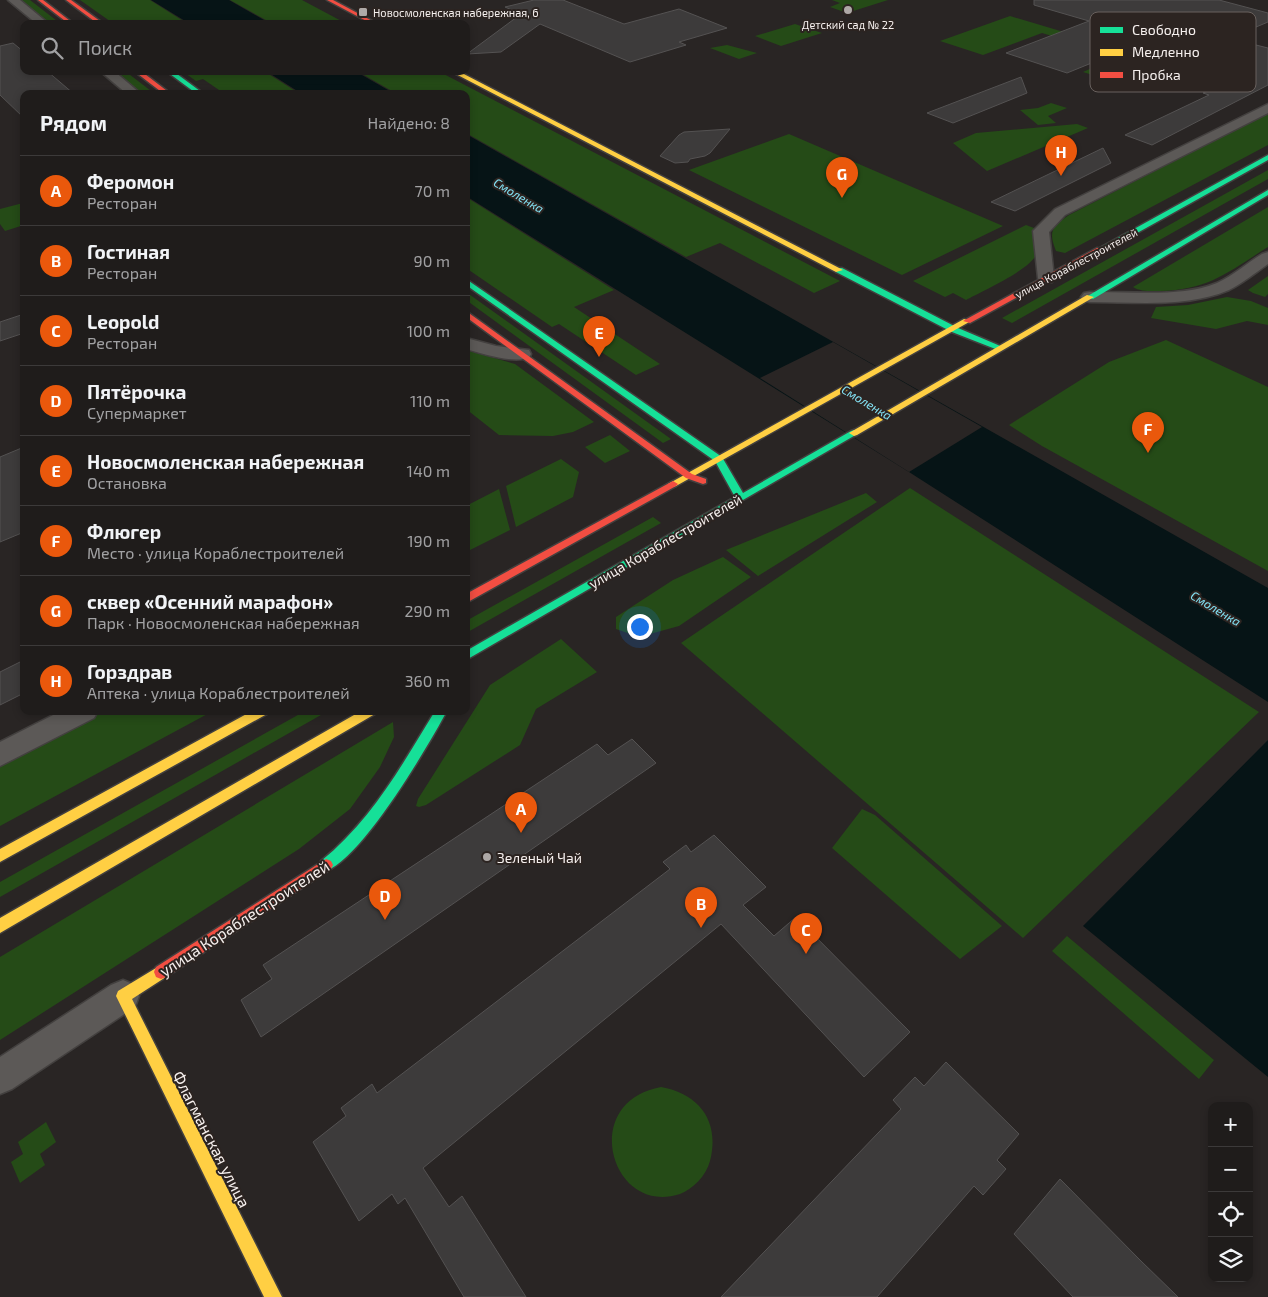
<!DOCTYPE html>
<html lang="ru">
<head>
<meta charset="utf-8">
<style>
	:root { --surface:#1f1c1b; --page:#2c2928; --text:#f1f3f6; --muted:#a1a1a3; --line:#3c3a3a; --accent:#ea580c }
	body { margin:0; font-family:"Exo 2",sans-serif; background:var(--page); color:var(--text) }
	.controls { position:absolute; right:15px; bottom:15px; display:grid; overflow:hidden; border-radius:10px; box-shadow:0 2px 8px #0003 }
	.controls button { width:45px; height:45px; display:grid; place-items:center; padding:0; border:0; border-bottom:1px solid var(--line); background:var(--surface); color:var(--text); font:25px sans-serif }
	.you { position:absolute; left:639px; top:626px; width:18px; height:18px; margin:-12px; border:4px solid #fff; border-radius:50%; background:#1a73e8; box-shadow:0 0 0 8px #1a73e833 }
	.badge { display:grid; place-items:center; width:32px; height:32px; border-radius:50%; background:var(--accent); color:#fff; font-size:16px; font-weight:700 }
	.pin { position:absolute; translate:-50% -41px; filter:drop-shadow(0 1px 2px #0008) }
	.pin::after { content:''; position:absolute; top:26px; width:18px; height:15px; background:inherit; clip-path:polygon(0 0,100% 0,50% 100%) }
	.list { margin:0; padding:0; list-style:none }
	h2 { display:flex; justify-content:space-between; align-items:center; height:65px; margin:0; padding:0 20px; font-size:21px }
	h2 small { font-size:16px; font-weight:400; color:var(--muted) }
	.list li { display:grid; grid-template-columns:32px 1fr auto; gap:15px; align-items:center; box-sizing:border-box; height:70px; padding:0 20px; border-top:1px solid var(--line) }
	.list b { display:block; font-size:19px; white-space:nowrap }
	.list p { margin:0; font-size:16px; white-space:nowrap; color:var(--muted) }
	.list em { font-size:16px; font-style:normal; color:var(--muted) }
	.icon { flex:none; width:28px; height:28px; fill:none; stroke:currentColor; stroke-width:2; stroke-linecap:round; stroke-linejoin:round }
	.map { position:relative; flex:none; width:1268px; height:1297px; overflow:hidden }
	.search { position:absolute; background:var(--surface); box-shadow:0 2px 8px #0003; left:20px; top:20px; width:450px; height:55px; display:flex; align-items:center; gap:12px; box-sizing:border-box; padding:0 18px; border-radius:10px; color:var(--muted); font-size:19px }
	.panel { position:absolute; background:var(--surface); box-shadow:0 2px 8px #0003; left:20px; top:90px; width:450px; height:625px; border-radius:10px }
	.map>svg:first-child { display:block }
	.green { fill:#254b17 }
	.water { fill:#061416 }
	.pier { fill:#292524 }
	.building { fill:#3d3b3b; stroke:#545252 }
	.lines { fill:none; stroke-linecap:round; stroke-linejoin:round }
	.street-casing { stroke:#43403f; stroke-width:3 }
	.fast-casing { stroke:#43403f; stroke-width:3 }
	.slow-casing { stroke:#43403f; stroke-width:3 }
	.jam-casing { stroke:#43403f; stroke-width:3 }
	.street { fill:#5c5957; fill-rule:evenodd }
	.fast { fill:#16e098; fill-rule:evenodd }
	.slow { fill:#ffcf43; fill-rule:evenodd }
	.jam { fill:#f24e42; fill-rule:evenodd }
	.poi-dot { fill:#aea9a7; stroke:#2c2421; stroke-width:2 }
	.labels { text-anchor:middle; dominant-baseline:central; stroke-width:4; stroke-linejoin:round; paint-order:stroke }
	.far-poi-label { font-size:11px; fill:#f6f0ee; stroke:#2c2421; text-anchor:start }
	.far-street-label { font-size:11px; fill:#f6f0ee; stroke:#2c2421 }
	.far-water-label { font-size:12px; font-style:italic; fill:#84e5f8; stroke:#2c2421 }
	.street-label { font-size:14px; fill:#f6f0ee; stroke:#2c2421 }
	.poi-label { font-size:14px; fill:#f6f0ee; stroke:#2c2421; text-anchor:start }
	.near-street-label { font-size:16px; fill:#f6f0ee; stroke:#2c2421 }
	.key { fill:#2c2421; stroke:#69615e; stroke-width:1 }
	.key-label { font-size:14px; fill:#f6f0ee }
</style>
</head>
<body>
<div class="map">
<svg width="1268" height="1297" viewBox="0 0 1268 1297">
	<rect width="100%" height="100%" fill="#292524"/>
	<path class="green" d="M20,0H30L61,24H51Z
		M80,0H150L188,24H114Z
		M230,0H302L347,24H273Z
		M832,0H888L847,13L830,7L840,3Z
		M1010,16L1181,67L1134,88L1083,72L1119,56L1042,33L983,55L940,41Z
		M795,24L822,33L781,46L755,36Z
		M727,45L757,53L739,59L710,48Z
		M113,71H125L155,94H143Z
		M182,71H264L300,94H214L212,92L219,90L203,79L196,81Z
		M357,71H438L840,281L814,293L720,243L686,257L466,133V94H397Z
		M1051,103L1067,108L1048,116L1056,123L1038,125L1020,110L1038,108Z
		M1268,113V145L1065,253L1056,251C1048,231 1052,227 1069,215Z
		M1077,124L1088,128L987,171L953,143L976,133Z
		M789,134L1003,226L902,275L689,170Z
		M1268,170V179L1012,323L1002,318Z
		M466,197L614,290L574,307L660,364L636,375L559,324L552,327L466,268Z
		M23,203L24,225L5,231L0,224V209Z
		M1268,207V247C1228,272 1209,290 1160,291C1151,291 1141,292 1133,287Z
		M1026,225L1034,228C1034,236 1037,244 1037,252C1035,268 980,292 966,300L953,293L945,297L913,281Z
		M1268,276V294L1265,297L1253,293L1248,290Z
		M466,292L671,439L663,443L466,300Z
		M1227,297L1251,301L1268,308V325L1247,321L1216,329L1151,318L1156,307L1188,305Z
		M1166,340L1268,387V571L1042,446L1009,425L1109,362Z
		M466,350L515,364L594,422L573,432L553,436L499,435L466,409V378L470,376L466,373Z
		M610,435L630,451L605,463L585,447Z
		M561,459L579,472L573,497L516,527L506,486Z
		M910,488L1259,712L1023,938L681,643Z
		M499,489L510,530L466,552V506Z
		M866,493L877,502L758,576L726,550Z
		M653,517L661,523L466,633V621Z
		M723,557L751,577L679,626L639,637L616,629V617L673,580Z
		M561,639L597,672L536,709L520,745L426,805L419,807L416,806L418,799L490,685Z
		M100,711H213L0,826V763Z
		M305,711H328L0,897V882Z
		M393,722L394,737L380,767L350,809L299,849L0,1040V957Z
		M862,809L875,815L1002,926L960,959L832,848Z
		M1067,936L1214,1060L1199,1079L1052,951Z
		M661,1087C700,1094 720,1122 710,1161C706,1176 693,1189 680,1194C611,1217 578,1102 661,1087Z
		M46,1122L56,1142L40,1154L45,1165L20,1183L11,1162L23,1154L18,1142Z"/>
	<path class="water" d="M151,0H229L271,24H190Z
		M266,71H355L395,94H302Z
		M466,134L1268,588V702L909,472L466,196Z
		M1268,740V1077L1083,926Z"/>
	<path class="pier" d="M833,342L982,427L909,472L760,378Z"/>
	<path class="building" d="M534,0H563L624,24L679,9L727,28L679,42L686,45L630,62L540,24L501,52L467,54L521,14L505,7Z
		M1034,0H1219L1268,13V22L1237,35L1255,40L1248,43L1268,48V85L1152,145L1125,135L1209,95L1203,93L1251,71L1148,40L1067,73L1006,53L1089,21L1034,5Z
		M13,43L24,52V71H47L74,94H24V118L0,95V46Z
		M1021,77L1027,93L953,123L927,113Z
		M730,129L710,153L705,156L690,159L688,162L675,163L660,156L679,135L684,132Z
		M1103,148L1111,163L1015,211L991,202Z
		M24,314V333L0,341V322Z
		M24,447V532L0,542V457Z
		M24,660V693L0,705V672Z
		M632,739L656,763L261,1037L241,1000L272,979L263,965L597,744L608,755Z
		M714,835L766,887L743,905L774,936L796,917L910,1032L864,1077L721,924L423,1168L449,1207L462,1196L526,1297H464L405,1198L398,1204L392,1194L359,1221L313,1142L346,1116L341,1108L372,1084L377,1093L670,869L663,862L686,845L691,852Z
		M946,1062L1019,1134L997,1160L1006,1169L983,1195L974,1186L877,1297H721L901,1109L893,1100L915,1077L924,1086Z
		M1060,1179L1140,1260L1178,1297H1073L1014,1234Z"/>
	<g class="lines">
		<defs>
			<path id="street" d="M8,0H20L49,24H37Z
				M100,71H114L141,94H127Z
				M1268,104V113L1065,215L1049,232L1054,278L1052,282H1040L1038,278L1033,231L1055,209Z
				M1268,252V264C1255,273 1243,283 1229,290C1187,308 1135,302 1090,302L1084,301L1081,297L1084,293L1090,292C1128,291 1181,298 1217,283C1233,276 1247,263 1262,254Z
				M466,338L496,346L529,350L531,354L529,358C509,363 485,354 466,349Z
				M61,711H98L94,718L0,766V742Z
				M123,980L135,985L139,996L135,1007L12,1089L0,1094V1057L111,985Z"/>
			<path id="fast" d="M166,71H173L204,94H197Z
				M1268,155V160L1103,252L1096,250Z
				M1268,190V195L1093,299L1086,297Z
				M836,268H842L958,328L1005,348L998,350L952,332L836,272Z
				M466,279L722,457L743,493L851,431L854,430L859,433L466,660V651L735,497L715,461L466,285Z
				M435,711H447C427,748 363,857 326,871L321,869L319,865L321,861C371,821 402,765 435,711Z"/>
			<path id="slow" d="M450,71H458L843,270L836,272Z
				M1087,295L1094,297L857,435L854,436L849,433Z
				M964,319L971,321L676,486L673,487L668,484Z
				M252,711H269L267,714L0,862V849Z
				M361,711H377L375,714L0,933V918Z
				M161,965L166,967L168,972L166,977L132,999L282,1297H264L116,996L118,991Z"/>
			<path id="jam" d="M38,0H43L74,24H69Z
				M66,0H71L104,24H98Z
				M327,0H333L378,24H372Z
				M134,71H141L171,94H164Z
				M1097,248L1104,250L970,323L963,321Z
				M466,311L692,474L706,479V483L703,484L686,478L466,317Z
				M673,481L678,484L676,486L466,603V594Z
				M326,859L331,861L333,865L331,869L166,977L161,979L156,977L154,972L156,967Z"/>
		</defs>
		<use href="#street" class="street-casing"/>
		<use href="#fast" class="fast-casing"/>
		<use href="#slow" class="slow-casing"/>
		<use href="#jam" class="jam-casing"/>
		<use href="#street" class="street"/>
		<use href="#fast" class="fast"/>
		<use href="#slow" class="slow"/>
		<use href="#jam" class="jam"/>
	</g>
	<g class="poi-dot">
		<circle cx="848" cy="10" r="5"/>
		<rect x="358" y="7" width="10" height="10" rx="2.5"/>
		<circle cx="487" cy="857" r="5"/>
	</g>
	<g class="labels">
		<g class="far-poi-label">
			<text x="373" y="12">Новосмоленская набережная, 6</text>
			<text x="848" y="24" text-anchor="middle">Детский сад № 22</text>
		</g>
		<g class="far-street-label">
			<text transform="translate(1076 263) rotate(-28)">улица Кораблестроителей</text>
		</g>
		<g class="far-water-label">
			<text transform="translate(519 195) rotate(31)">Смоленка</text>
			<text transform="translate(867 402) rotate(31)">Смоленка</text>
			<text transform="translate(1216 608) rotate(31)">Смоленка</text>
		</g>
		<g class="street-label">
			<text transform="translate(665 541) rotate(-30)">улица Кораблестроителей</text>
		</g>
		<g class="poi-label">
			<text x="497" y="857">Зеленый Чай</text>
		</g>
		<g class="near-street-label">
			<text transform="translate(244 918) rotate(-33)">улица Кораблестроителей</text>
			<text transform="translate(212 1139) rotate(63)">Флагманская улица</text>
		</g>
	</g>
	<rect x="1090" y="12" width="166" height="80" rx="8" class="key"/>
	<rect x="1100" y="27" width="23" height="6" fill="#16e098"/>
	<rect x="1100" y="49" width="23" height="7" fill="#ffcf43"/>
	<rect x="1100" y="72" width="23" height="6" fill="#f24e42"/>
	<g class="key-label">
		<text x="1132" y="35">Свободно</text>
		<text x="1132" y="57">Медленно</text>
		<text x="1132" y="80">Пробка</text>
	</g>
</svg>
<div class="controls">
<button>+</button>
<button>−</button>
<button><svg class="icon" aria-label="locate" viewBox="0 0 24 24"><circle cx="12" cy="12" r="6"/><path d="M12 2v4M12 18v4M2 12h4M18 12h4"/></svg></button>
<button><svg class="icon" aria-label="layers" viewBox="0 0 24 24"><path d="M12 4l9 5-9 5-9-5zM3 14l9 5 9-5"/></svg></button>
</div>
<div class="you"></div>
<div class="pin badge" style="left:521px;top:833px">A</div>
<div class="pin badge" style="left:701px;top:928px">B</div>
<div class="pin badge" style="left:806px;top:954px">C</div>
<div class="pin badge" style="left:385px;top:920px">D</div>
<div class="pin badge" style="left:599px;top:357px">E</div>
<div class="pin badge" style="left:1148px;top:453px">F</div>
<div class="pin badge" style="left:842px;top:198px">G</div>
<div class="pin badge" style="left:1061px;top:176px">H</div>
<div class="search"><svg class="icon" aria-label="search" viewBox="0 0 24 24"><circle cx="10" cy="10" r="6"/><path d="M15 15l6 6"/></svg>Поиск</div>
<section class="panel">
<h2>Рядом<small>Найдено: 8</small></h2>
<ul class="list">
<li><span class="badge">A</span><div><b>Феромон</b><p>Ресторан</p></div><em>70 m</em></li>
<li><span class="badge">B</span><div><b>Гостиная</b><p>Ресторан</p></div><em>90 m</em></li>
<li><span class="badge">C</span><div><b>Leopold</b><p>Ресторан</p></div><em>100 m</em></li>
<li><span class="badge">D</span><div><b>Пятёрочка</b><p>Супермаркет</p></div><em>110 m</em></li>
<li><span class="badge">E</span><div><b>Новосмоленская набережная</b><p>Остановка</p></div><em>140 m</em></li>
<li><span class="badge">F</span><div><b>Флюгер</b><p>Место · улица Кораблестроителей</p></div><em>190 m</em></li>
<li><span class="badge">G</span><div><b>сквер «Осенний марафон»</b><p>Парк · Новосмоленская набережная</p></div><em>290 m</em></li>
<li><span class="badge">H</span><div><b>Горздрав</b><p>Аптека · улица Кораблестроителей</p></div><em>360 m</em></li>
</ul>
</section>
</div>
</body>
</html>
